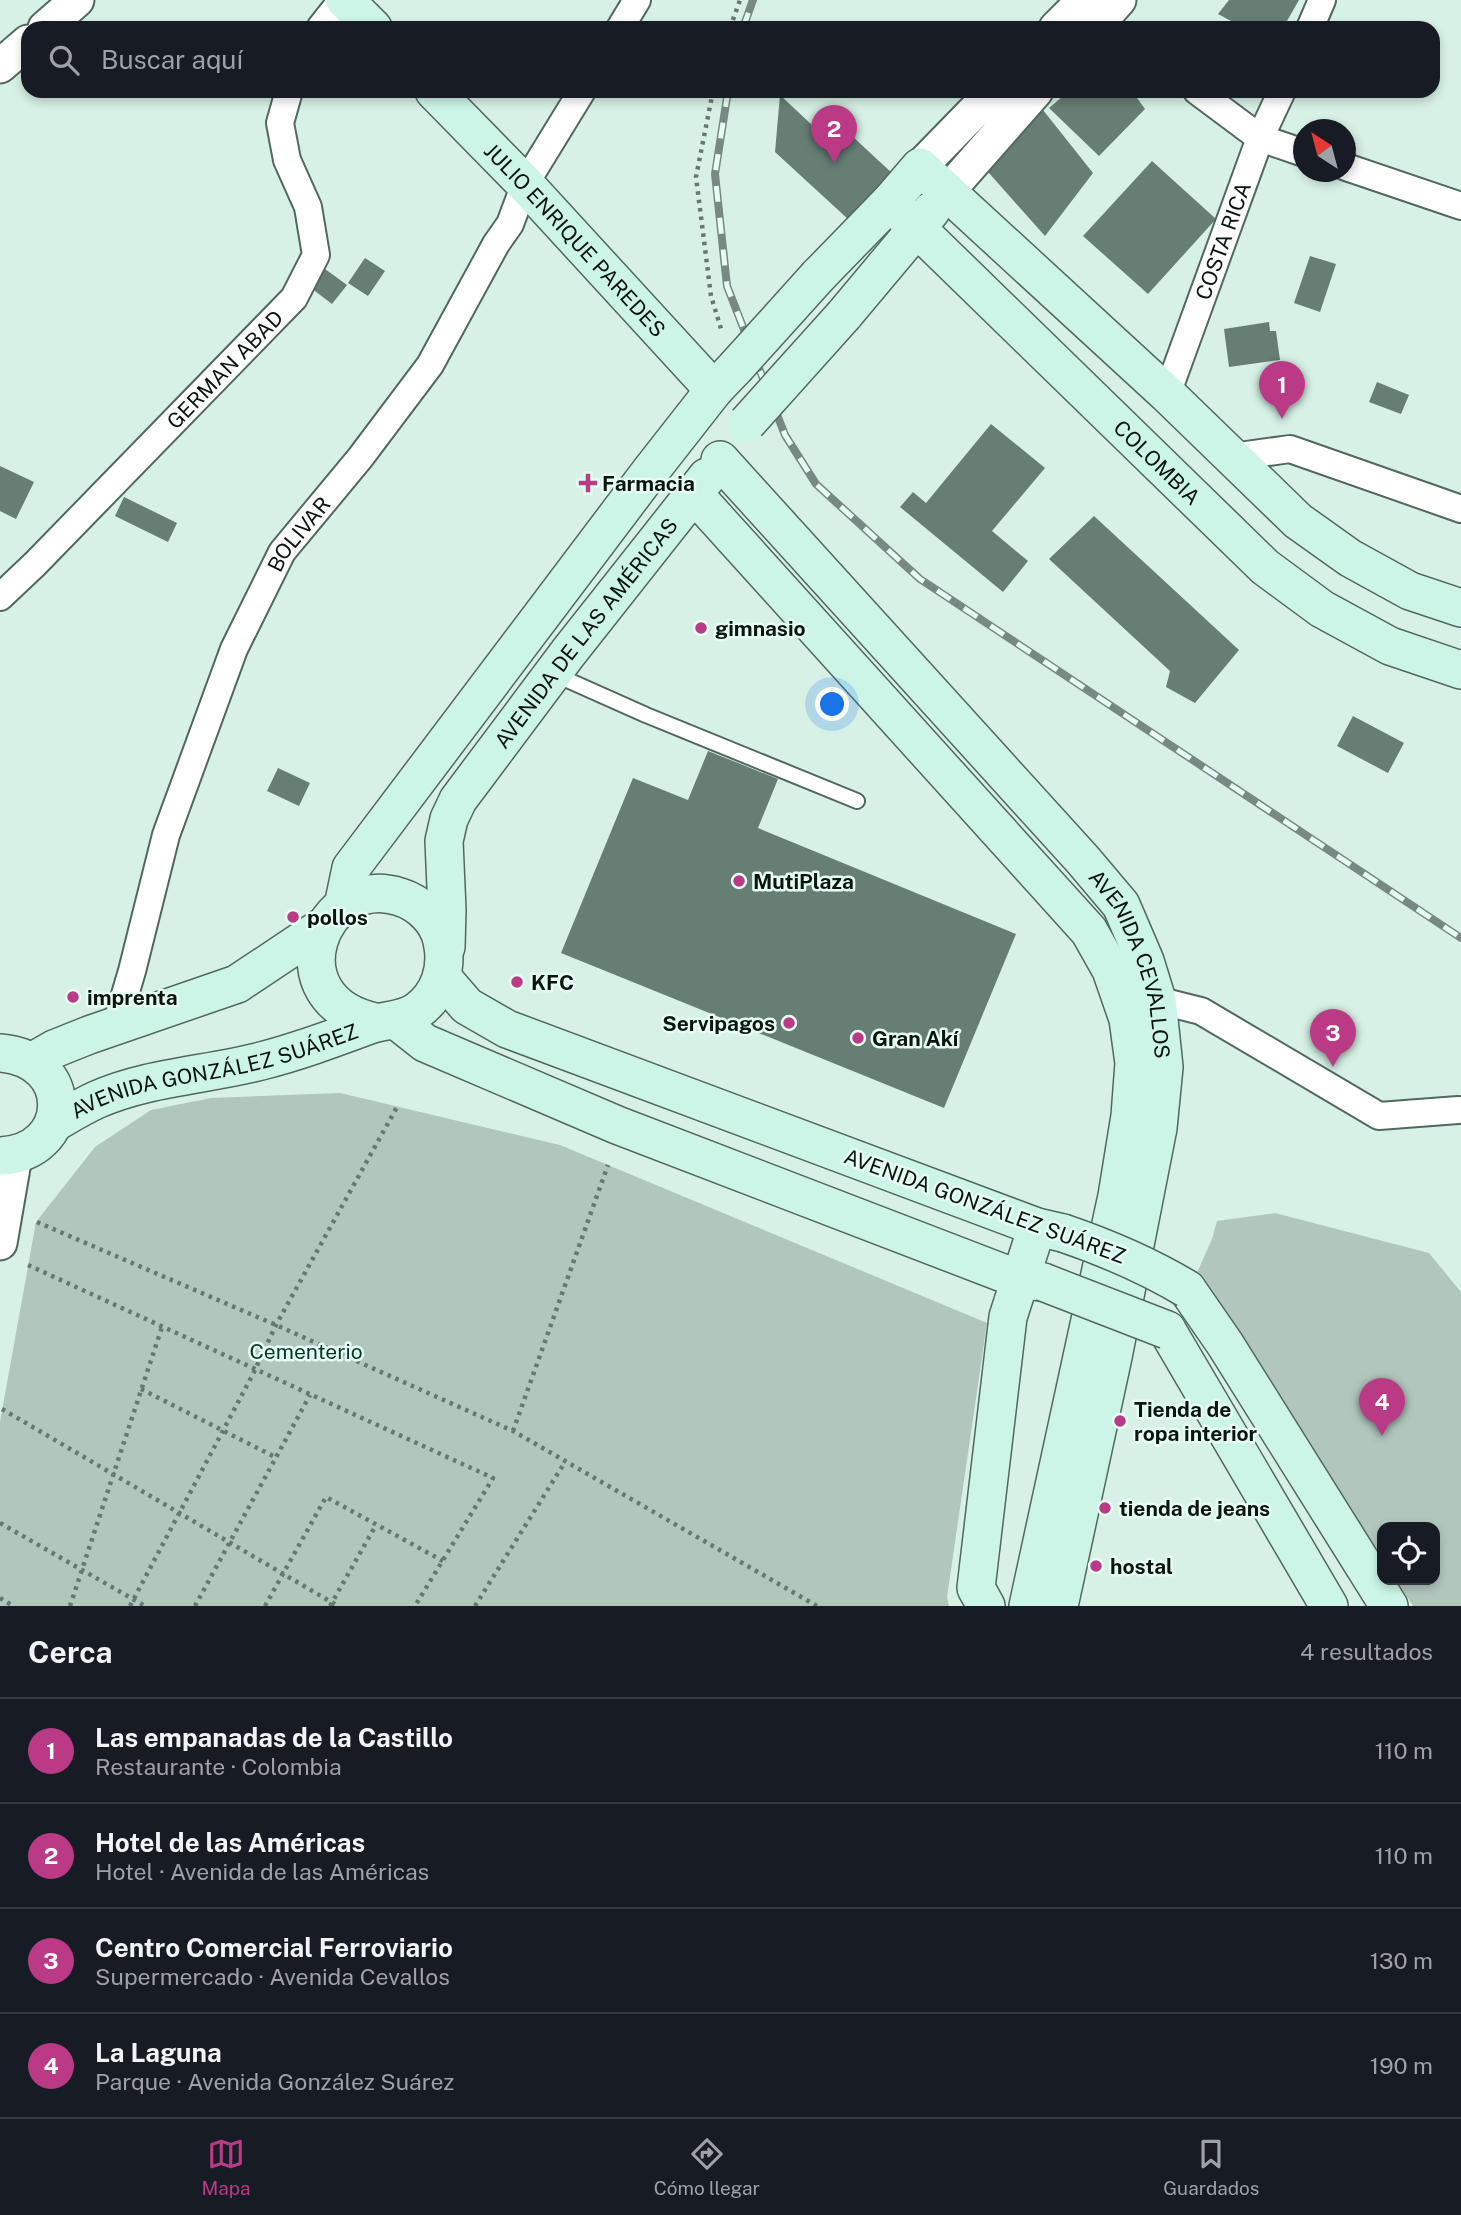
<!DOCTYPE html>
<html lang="es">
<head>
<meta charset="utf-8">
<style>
	:root { --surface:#171b24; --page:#20242c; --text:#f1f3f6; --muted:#9ea1a6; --line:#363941; --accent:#ba3a85 }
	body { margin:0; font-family:"Public Sans",sans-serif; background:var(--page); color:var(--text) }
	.controls { position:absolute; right:21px; bottom:21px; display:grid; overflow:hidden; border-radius:14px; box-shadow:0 4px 10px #0003 }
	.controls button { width:63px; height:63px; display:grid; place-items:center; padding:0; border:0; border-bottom:2px solid var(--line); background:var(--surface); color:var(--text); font:35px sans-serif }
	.compass { position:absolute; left:1293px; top:119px; width:63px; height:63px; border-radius:50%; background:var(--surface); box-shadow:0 4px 10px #0003; rotate:324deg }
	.you { position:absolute; left:833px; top:705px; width:24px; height:24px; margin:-18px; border:5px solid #fff; border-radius:50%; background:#1a73e8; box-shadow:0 0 0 10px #1a73e833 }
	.badge { display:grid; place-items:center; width:46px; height:46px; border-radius:50%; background:var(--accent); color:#fff; font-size:23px; font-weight:700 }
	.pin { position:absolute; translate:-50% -58px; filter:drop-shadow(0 2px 4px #0008) }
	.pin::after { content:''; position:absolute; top:37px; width:24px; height:21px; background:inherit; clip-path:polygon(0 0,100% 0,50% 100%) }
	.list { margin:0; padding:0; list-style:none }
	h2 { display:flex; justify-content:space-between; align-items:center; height:91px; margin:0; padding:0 28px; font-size:30px }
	h2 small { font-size:23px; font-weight:400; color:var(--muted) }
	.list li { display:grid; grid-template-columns:46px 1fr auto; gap:21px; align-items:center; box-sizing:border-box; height:105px; padding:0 28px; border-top:2px solid var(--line) }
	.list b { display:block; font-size:26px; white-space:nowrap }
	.list p { margin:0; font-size:23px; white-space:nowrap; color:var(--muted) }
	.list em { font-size:23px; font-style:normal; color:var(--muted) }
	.icon { flex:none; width:38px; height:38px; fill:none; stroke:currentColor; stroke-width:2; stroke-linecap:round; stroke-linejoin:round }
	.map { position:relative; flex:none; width:1461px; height:1606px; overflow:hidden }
	.search { position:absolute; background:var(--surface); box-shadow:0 4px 10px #0003; left:21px; right:21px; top:21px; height:77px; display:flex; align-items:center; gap:18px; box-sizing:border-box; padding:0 24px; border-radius:21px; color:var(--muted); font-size:26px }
	.sheet { height:511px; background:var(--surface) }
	nav { display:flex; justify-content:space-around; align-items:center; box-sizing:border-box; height:98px; border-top:2px solid var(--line); background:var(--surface); font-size:19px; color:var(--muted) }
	nav a { display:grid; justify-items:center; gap:4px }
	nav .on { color:var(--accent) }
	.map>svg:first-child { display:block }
	.green { fill:#b1c7be }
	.building { fill:#677e75 }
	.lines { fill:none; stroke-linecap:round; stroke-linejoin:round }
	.service-casing { stroke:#52685f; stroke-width:18 }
	.minor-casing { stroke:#52685f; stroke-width:30 }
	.tertiary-casing { stroke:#52685f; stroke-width:37 }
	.secondary-casing { stroke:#52685f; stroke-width:40 }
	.path { stroke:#677871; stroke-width:4.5; stroke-dasharray:3.5 5; stroke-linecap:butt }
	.service { stroke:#fff; stroke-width:14 }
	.minor { stroke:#fff; stroke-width:26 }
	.tertiary { stroke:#fff; stroke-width:33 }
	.secondary { stroke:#ccf5e8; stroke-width:37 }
	.rail-casing { stroke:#778982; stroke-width:8 }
	.rail { stroke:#e5fef3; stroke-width:5; stroke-dasharray:16; stroke-linecap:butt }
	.secondary-bridge-casing { stroke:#52685f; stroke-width:40; stroke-linecap:butt }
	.secondary-bridge { stroke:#ccf5e8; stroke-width:37 }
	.poi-dot { fill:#ba3a85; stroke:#e5fef3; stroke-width:2.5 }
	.labels { text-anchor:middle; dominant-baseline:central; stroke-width:5; stroke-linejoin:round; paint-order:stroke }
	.street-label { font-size:21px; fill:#0b1411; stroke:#e5fef3 }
	.poi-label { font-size:21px; font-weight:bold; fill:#0b1411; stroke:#e5fef3; text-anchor:start }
	.park-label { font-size:21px; fill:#053628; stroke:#e5fef3 }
</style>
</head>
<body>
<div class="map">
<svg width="1461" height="1606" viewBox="0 0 1461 1606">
	<rect width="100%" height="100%" fill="#d7f1e6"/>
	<path class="green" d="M340,1093L560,1145L987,1323L947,1597L949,1606H0V1422L36,1222L95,1147L151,1110L211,1098Z
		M1275,1213L1429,1253L1461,1292V1606H1413L1396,1580H1435V1527H1382V1558L1212,1291L1196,1275L1212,1239L1217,1221Z"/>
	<path class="building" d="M1229,0H1299L1283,28H1244L1218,14Z
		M1069,91H1132L1145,109L1099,156L1049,108Z
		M780,95L813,126L825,111L893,174L849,220L775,152Z
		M1043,110L1093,173L1045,236L981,164Z
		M1152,161L1216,219L1148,294L1083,236Z
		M1310,256L1336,264L1320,312L1294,303Z
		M365,258L385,271L368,296L348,283Z
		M325,269L347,285L332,304L311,288Z
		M1269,322L1270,331H1276L1280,360L1229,367L1224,329Z
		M1377,382L1409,395L1401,414L1369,402Z
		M991,424L1045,468L992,531L1028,561L1003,592L900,507L913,492L926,503Z
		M0,466L34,482L16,519L0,511Z
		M124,497L177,523L168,542L115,516Z
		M1094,516L1239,650L1195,703L1166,687L1170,671L1049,559Z
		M1353,716L1404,743L1388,773L1337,746Z
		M708,751L778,779L758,828L1016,934L944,1108L561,953L633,778L688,800Z
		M278,768L310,783L299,806L267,791Z"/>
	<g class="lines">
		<defs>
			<path id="service" d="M554,674L646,715L857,801"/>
			<g id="minor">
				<path d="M320,28L342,0"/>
				<path d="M620,28L637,0"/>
				<path d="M1310,28L1322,0"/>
				<path d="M1197,91L1260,138L1304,153"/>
				<path d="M1346,167L1461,206"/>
				<path id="s1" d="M1167,394L1260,138L1282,91"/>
				<path d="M1232,457L1290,449L1461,509"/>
				<path id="s2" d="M0,597L35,564L294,298L316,255L308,207L287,160L280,123L289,91"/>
				<path d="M1157,1000L1201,1011L1379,1116L1458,1110"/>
				<path id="s3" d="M116,1025L132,971L166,835L234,649L282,552L360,458L430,365L496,244L510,224L525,184L582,91"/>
			</g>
			<path id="tertiary" d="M45,28L77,0
				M1056,28L1084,0
				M1094,28L1119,0
				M0,66L28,42
				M920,167L994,91
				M948,191L1036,91
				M0,1243L15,1156"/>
			<g id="secondary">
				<path d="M345,0L373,28"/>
				<path id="s4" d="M434,91L525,184L714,390"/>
				<path id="s5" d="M890,202L1265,567L1322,609L1390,646L1461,670"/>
				<path d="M818,276L890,202L920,167L1167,394L1298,521L1350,558L1410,591L1461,608"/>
				<path d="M844,315L931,211"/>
				<path id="s6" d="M720,460L1083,860L1121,905L1145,961L1157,1000L1164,1067L1158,1128L1113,1357L1059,1606"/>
				<path d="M694,494L1089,931L1111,970L1128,1019L1134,1063L1130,1116L1117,1196L1028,1606"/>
				<path d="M343,906L351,868L649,473L714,390L735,368"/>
				<path id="s7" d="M446,947L447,910L444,841L449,819L458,800L568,653L707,477"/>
				<path d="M442,977L467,1006L507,1029L1037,1227L1063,1233"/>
				<path d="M397,1021L425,1043L617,1125L1021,1280L1043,1282"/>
				<path d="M0,1053C77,1059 74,1153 0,1156"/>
				<path d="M33,1061L54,1049L89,1035L237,984L324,926"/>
				<path id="s8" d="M54,1123C68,1115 81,1107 96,1100C147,1077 207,1075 261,1061C297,1052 332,1039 367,1026C384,1019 401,1022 417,1011C440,995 448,967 442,941C438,921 420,903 400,897C320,871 272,1000 375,1022"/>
				<path d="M1187,1289L1225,1344L1389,1606"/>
				<path d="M1167,1330L1329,1606"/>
				<path d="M986,1606L976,1588L1008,1317L1037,1227"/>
			</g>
		</defs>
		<use href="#service" class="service-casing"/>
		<use href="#minor" class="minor-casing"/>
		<use href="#tertiary" class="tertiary-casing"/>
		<use href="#secondary" class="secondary-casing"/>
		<path class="path" d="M730,28L740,0
			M713,91L696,177L711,296L722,332
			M37,1222L276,1325L513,1431L817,1606
			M28,1265L493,1478L415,1606
			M141,1389L277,1458
			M2,1409L338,1606
			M513,1431L608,1165
			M0,1523L145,1606
			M0,1598L13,1606
			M70,1606L162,1327
			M130,1606L253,1374L276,1325L397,1107
			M195,1606L310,1395
			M265,1606L326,1497L443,1561
			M330,1606L376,1525
			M475,1606L565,1462"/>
		<use href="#service" class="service"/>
		<use href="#minor" class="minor"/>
		<use href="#tertiary" class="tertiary"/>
		<use href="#secondary" class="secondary"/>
		<defs>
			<path id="rail" d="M743,28L753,0
				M728,91L715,174L727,286L785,435L816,484L920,579L1461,938"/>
		</defs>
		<use href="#rail" class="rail-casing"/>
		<use href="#rail" class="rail"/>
		<defs>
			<path id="secondary-bridge" d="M735,368L818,276
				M747,423L844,315
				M1063,1233C1107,1248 1147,1265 1187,1289
				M1043,1282L1167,1330"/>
		</defs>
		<use href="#secondary-bridge" class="secondary-bridge-casing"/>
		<use href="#secondary-bridge" class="secondary-bridge"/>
	</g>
	<g class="poi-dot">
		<path d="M584.5 472.5h7v7h7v7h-7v7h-7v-7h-7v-7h7z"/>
		<circle cx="701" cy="628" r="7"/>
		<circle cx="739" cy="881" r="7"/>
		<circle cx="293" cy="917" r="7"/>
		<circle cx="517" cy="982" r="7"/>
		<circle cx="73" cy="997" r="7"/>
		<circle cx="789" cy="1023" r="7"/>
		<circle cx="858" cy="1038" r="7"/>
		<circle cx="1120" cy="1421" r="7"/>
		<circle cx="1105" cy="1508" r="7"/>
		<circle cx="1096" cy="1566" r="7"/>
	</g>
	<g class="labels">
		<g class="street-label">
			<text stroke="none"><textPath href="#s4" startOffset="205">JULIO ENRIQUE PAREDES</textPath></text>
			<text stroke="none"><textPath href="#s1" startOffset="163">COSTA RICA</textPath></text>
			<text stroke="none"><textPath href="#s2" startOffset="320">GERMAN ABAD</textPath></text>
			<text stroke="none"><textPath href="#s5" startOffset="373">COLOMBIA</textPath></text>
			<text stroke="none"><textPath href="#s3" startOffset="527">BOLIVAR</textPath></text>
			<text stroke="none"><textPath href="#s7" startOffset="360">AVENIDA DE LAS AMÉRICAS</textPath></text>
			<text stroke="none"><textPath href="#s6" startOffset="658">AVENIDA CEVALLOS</textPath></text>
			<text stroke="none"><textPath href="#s8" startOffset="170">AVENIDA GONZÁLEZ SUÁREZ</textPath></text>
			<text transform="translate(985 1206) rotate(20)">AVENIDA GONZÁLEZ SUÁREZ</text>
		</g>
		<g class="poi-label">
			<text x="602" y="483">Farmacia</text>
			<text x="715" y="628">gimnasio</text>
			<text x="753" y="881">MutiPlaza</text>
			<text x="307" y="917">pollos</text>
			<text x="531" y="982">KFC</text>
			<text x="87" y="997">imprenta</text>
			<text x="775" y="1023" text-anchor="end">Servipagos</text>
			<text x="872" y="1038">Gran Akí</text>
			<text x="1134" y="1409">Tienda de<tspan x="1134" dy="24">ropa interior</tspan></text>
			<text x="1119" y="1508">tienda de jeans</text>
			<text x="1110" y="1566">hostal</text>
		</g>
		<g class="park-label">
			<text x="306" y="1351">Cementerio</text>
		</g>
	</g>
</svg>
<div class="controls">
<button><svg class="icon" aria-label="locate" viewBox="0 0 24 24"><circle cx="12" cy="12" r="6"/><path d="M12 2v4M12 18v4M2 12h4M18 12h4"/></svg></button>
</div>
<svg class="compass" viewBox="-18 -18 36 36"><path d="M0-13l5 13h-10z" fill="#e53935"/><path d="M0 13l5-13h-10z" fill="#9ea1a6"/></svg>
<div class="you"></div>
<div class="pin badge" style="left:1282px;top:419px">1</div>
<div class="pin badge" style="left:834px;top:163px">2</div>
<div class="pin badge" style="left:1333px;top:1067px">3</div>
<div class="pin badge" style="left:1382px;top:1436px">4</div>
<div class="search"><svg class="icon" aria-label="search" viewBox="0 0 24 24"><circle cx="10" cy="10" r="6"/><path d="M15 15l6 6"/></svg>Buscar aquí</div>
</div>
<section class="sheet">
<h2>Cerca<small>4 resultados</small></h2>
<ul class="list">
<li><span class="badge">1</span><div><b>Las empanadas de la Castillo</b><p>Restaurante · Colombia</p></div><em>110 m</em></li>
<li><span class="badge">2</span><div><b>Hotel de las Américas</b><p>Hotel · Avenida de las Américas</p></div><em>110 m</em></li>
<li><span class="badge">3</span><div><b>Centro Comercial Ferroviario</b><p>Supermercado · Avenida Cevallos</p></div><em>130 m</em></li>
<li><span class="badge">4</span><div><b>La Laguna</b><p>Parque · Avenida González Suárez</p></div><em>190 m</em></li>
</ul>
</section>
<nav>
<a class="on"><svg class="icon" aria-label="map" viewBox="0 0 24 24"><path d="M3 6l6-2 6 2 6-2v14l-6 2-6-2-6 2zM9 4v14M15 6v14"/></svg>Mapa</a>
<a><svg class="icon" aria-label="directions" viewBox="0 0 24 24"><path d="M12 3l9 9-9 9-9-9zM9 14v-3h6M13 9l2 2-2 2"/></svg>Cómo llegar</a>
<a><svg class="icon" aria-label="saved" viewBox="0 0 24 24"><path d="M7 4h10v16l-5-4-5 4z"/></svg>Guardados</a>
</nav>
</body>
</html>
